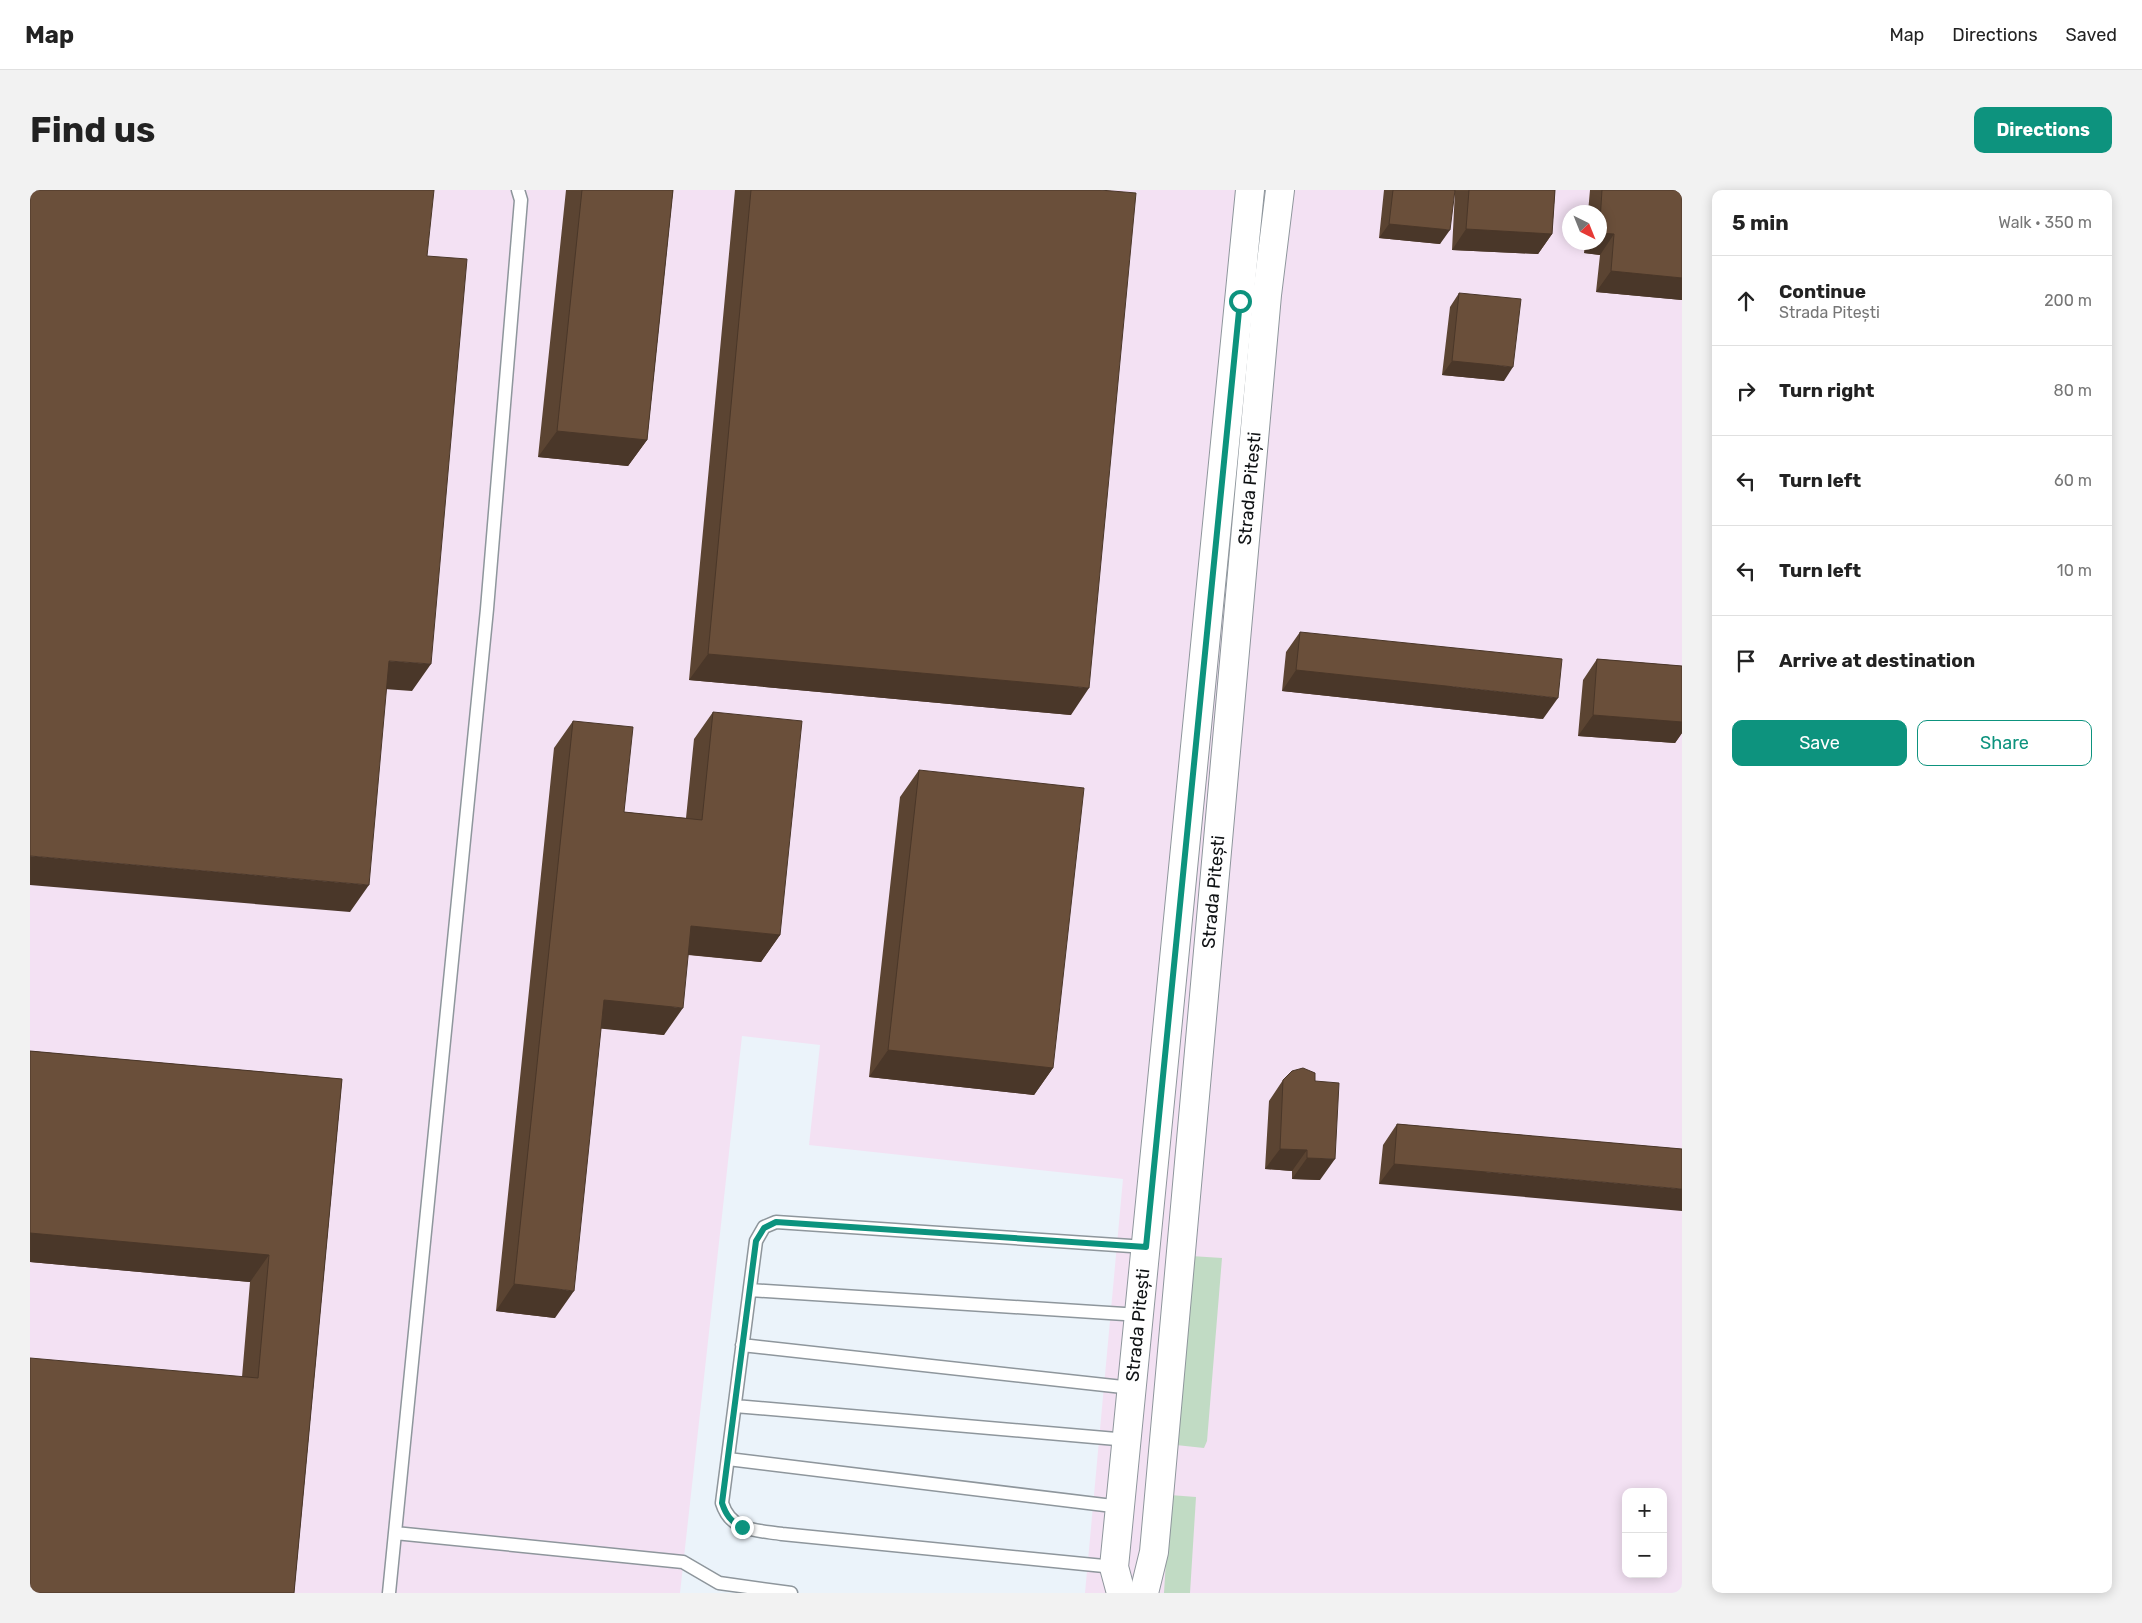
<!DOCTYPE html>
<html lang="en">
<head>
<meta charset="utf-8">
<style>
	:root { --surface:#fff; --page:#f2f2f2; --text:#222; --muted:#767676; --line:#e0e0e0; --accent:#0d937e }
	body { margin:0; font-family:Rubik,sans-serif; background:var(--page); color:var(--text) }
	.controls { position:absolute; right:15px; bottom:15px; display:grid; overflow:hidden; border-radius:10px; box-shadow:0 2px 12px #0003 }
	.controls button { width:45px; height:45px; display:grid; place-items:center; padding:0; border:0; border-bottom:1px solid var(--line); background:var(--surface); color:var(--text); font:25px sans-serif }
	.compass { position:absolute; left:1532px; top:15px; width:45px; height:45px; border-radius:50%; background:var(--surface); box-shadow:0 2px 12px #0003; rotate:137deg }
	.stop { position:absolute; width:15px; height:15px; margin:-11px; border:4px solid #0d937e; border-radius:50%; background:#fff }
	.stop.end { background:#0d937e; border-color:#fff; box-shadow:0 1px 5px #0008 }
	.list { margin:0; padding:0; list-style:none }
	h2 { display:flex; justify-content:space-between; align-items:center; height:65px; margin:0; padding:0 20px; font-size:21px }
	h2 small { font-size:16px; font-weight:400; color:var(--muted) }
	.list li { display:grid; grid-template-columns:32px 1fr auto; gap:15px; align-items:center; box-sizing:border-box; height:90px; padding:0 20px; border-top:1px solid var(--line) }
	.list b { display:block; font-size:19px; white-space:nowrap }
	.list p { margin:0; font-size:16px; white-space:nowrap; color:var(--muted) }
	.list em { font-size:16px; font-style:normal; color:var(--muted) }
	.actions { display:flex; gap:10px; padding:15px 20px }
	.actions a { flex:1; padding:11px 0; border:1px solid var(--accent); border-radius:10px; text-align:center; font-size:18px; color:var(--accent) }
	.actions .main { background:var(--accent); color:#fff }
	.icon { flex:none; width:28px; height:28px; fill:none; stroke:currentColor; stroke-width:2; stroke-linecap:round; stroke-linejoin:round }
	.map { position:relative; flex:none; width:1652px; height:1403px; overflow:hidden; border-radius:10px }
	header { display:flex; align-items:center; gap:30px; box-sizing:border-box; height:70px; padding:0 25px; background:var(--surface); border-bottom:1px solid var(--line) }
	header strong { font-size:24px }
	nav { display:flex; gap:28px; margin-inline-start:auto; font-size:18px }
	.intro { display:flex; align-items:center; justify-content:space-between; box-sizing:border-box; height:120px; padding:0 30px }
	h1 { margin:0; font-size:35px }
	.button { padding:12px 22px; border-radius:10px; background:var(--accent); color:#fff; font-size:18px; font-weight:700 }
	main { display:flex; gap:30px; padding:0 30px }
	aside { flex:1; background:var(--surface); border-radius:10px; box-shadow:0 2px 12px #0003 }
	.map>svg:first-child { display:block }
	.industrial { fill:#f3e1f3; fill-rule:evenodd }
	.green { fill:#c1dbc4 }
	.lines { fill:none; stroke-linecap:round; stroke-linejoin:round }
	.lane-casing { stroke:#8e969c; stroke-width:15 }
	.primary-casing { stroke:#8e969c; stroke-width:30 }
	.lane { stroke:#fff; stroke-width:12 }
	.primary { stroke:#fff; stroke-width:28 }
	.wall { fill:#5b4432 }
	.shaded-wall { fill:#4a3729 }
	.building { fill:#6a4f3a; stroke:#4a3729 }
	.route { stroke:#0d937e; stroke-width:6 }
	.labels { text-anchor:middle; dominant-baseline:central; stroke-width:5; stroke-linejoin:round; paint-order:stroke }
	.street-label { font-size:18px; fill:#0f1214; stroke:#fff }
</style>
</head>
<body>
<header>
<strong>Map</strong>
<nav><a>Map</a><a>Directions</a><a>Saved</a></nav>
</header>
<div class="intro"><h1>Find us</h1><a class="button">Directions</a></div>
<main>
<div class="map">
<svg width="1652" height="1403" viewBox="0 0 1652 1403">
	<rect width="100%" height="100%" fill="#ebf3fa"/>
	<path class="industrial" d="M0,0H1652V1403H1055L1093,989L779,955L790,855L712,846L650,1403H0ZM1540,22H1570V52H1540ZM1596,1302H1633V1384H1596Z"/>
	<path class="green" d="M1161,1066L1192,1068L1177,1251L1174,1258L1146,1255Z
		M1140,1305L1166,1307L1160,1403H1134Z"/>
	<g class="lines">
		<defs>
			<path id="lane" d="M720,1100L1110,1125
				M712,1155L1102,1198
				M705,1216L1098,1250
				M698,1269L1091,1317
				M365,1343L653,1372L689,1393L761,1403
				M1084,1377L752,1344C727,1340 701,1342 692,1313L726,1051L734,1037L746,1032L1116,1057
				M359,1403L457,419L491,10L488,0"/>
			<g id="primary">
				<path id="s1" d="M1091,1403L1084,1377L1220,0"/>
				<path id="s2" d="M1114,1403L1124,1362L1237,105L1250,0"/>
			</g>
		</defs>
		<use href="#lane" class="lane-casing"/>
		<use href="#primary" class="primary-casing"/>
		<use href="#lane" class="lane"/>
		<use href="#primary" class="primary"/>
	</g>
	<path class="wall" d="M536,0H643L617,250L598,276L508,267Z
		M705,0H1070L1041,525L659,490Z
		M1354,0H1425L1410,54L1349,48Z
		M1425,0H1525L1522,44L1508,64L1422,60Z
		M1560,0H1652V110L1566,102L1570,65L1554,63L1555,52H1570V22H1558Z
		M1429,103L1474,191L1412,185L1420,117Z
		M1270,442L1513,529L1252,501L1256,462Z
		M1567,469L1652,476V543L1645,553L1548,546L1553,490Z
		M683,522L750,745L731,772L658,765L634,845L571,838L525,1128L466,1121L524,558L543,531L594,622L656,628L664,549Z
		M889,580L1023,878L1004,905L839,887L870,607Z
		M0,861L312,889L264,1403L212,1187L220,1092L0,1072Z
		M1253,890L1285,891L1290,990L1262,989V981L1235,979L1239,911Z
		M1367,934L1652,959L1349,994L1353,955Z"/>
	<path class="shaded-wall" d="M1359,34L1420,40L1410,54L1349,48Z
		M1436,39L1522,44L1508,64L1422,60Z
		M1570,43L1584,44L1570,65L1554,63L1561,52H1570Z
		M1581,81L1652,88V110L1566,102Z
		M1422,171L1483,177L1474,191L1412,185Z
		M527,241L617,250L598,276L508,267Z
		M678,464L1059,498L1041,525L659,490Z
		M359,471L401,474L382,501L340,498Z
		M1266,480L1528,508L1513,529L1252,501Z
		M1563,525L1652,532V543L1645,553L1548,546Z
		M0,666L339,695L320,722L0,695Z
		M661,736L750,745L731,772L642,763Z
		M574,810L653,818L634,845L555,837Z
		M858,860L1023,878L1004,905L839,887Z
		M1250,959L1277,960L1262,981L1235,979Z
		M1277,968L1305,969L1290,990L1262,989Z
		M1364,974L1652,999V1021L1349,994Z
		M0,1043L239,1065L220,1092L0,1072Z
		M484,1094L544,1101L525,1128L466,1121Z"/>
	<path class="building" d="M0,0H404L397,66L437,69L401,474L359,471L339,695L0,666Z
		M552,0H643L617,250L527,241Z
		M721,0H1070L1106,3L1059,498L678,464Z
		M1363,0H1425L1420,40L1359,34Z
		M1439,0H1525L1522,44L1436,39Z
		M1572,0H1652V88L1581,81L1584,44L1570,43V31Z
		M1429,103L1491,109L1483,177L1422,171Z
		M1270,442L1532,469L1528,508L1266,480Z
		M1567,469L1652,476V532L1563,525Z
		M683,522L772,531L750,745L661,736L653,818L574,810L544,1101L484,1094L543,531L603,537L594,622L672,630Z
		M889,580L1054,598L1023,878L858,860Z
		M0,861L312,889L264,1403H0V1168L228,1188L239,1065L0,1043Z
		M1273,878L1285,883V891L1309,893L1305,969L1277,968V960L1250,959L1253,890L1262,881Z
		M1367,934L1652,959V999L1364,974Z"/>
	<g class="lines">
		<path class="route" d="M712,1337C701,1332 696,1325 692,1313L726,1051L734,1038L746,1032L1116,1057L1210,111"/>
	</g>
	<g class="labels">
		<g class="street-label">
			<text stroke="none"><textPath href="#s2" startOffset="1110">Strada Pitești</textPath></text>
			<text stroke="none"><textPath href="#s2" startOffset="705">Strada Pitești</textPath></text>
			<text stroke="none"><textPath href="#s1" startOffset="270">Strada Pitești</textPath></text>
		</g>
	</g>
</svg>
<div class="controls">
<button>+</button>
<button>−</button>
</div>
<svg class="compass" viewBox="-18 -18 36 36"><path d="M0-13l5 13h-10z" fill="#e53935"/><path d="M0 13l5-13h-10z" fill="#767676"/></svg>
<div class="stop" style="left:1210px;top:111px"></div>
<div class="stop end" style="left:712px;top:1337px"></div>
</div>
<aside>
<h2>5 min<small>Walk · 350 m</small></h2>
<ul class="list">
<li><svg class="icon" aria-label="ahead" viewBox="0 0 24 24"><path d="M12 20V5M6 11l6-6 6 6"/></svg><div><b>Continue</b><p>Strada Pitești</p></div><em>200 m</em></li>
<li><svg class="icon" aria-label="right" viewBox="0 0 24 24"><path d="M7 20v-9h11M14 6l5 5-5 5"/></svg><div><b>Turn right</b></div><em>80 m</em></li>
<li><svg class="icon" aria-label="left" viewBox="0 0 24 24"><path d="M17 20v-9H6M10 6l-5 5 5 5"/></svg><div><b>Turn left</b></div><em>60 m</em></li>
<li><svg class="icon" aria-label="left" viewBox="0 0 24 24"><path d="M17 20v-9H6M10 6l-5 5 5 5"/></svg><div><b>Turn left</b></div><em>10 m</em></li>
<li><svg class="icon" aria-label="arrive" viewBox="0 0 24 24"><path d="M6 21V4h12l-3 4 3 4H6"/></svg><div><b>Arrive at destination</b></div></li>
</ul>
<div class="actions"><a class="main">Save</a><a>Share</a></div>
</aside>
</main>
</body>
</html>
